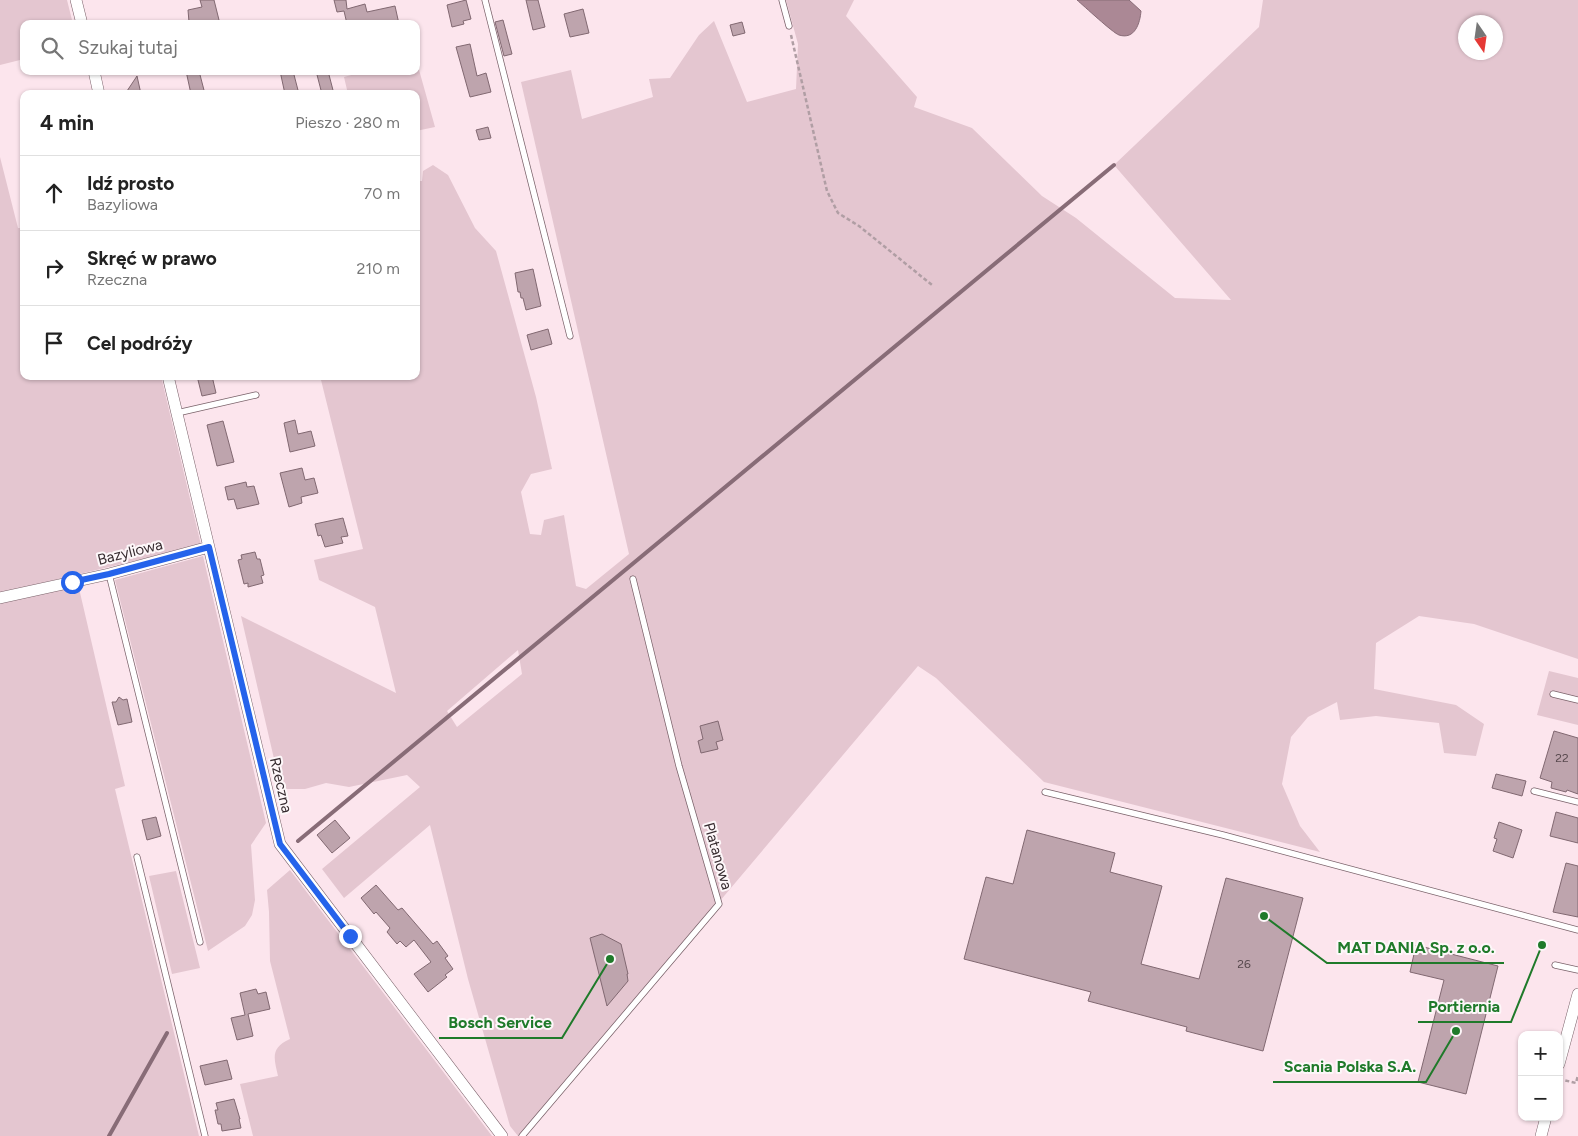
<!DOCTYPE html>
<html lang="pl">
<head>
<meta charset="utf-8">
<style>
	:root { --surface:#fff; --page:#f6f6f6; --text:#222; --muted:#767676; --line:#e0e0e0 }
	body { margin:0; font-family:Figtree,sans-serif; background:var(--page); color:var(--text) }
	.controls { position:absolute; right:15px; bottom:15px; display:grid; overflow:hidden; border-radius:10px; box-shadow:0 1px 4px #0004 }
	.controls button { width:45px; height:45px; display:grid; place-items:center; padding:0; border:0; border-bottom:1px solid var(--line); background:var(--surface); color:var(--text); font:25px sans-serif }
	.compass { position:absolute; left:1458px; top:15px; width:45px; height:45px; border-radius:50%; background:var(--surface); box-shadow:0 1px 4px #0004; rotate:167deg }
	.stop { position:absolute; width:15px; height:15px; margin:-11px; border:4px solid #2563eb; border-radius:50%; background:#fff }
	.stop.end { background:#2563eb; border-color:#fff; box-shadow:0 1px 5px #0008 }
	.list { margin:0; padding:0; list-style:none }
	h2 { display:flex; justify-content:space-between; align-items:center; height:65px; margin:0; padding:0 20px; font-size:21px }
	h2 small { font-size:16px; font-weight:400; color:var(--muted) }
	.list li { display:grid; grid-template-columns:32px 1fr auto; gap:15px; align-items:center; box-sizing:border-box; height:75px; padding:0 20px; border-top:1px solid var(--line) }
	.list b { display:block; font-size:19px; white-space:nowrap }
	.list p { margin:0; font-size:16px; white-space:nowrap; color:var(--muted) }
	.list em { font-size:16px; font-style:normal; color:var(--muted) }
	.icon { flex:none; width:28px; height:28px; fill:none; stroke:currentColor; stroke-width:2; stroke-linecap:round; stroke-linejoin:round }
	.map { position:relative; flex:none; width:1578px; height:1136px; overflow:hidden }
	.search { position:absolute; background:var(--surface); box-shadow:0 1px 4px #0004; left:20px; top:20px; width:400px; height:55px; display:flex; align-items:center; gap:12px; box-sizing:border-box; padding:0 18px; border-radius:10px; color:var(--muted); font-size:19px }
	.panel { position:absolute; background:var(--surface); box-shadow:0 1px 4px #0004; left:20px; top:90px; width:400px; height:290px; border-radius:10px }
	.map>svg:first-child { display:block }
	.green { fill:#e4c6d0; fill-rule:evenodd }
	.water { fill:#ab8895; stroke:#886c77 }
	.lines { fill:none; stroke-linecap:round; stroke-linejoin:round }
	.stream { stroke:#886c77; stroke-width:4 }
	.building { fill:#bea4ad; stroke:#816871 }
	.lane-casing { stroke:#7a626a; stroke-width:7 }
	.street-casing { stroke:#7a626a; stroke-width:12 }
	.path { stroke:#b09ea4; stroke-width:2.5; stroke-dasharray:4 2.5; stroke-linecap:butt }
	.lane { stroke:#fff; stroke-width:5.5 }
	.street { stroke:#fff; stroke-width:11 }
	.route { stroke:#2563eb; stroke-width:6 }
	.labels { text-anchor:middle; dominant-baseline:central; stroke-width:4; stroke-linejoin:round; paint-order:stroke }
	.number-label { font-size:12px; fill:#594a4f }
	.street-label { font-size:15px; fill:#372c30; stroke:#fdf7f9 }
	.leader { fill:none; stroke:#1f7a2a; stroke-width:2 }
	.callout-dot { fill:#1f7a2a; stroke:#fdf7f9; stroke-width:2 }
	.callout-label { font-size:16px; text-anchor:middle; font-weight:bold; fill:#1f7a2a; stroke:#fdf7f9; stroke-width:4; stroke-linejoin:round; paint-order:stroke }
</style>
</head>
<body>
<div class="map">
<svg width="1578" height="1136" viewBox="0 0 1578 1136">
	<rect width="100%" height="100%" fill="#fce5ed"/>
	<path class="green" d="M0,0H67L73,24H24V59L0,65Z
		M786,0H854L846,16L917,97L914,107L972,128L1042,196L1076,218L1175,298L1231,300L1114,165L1259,27L1263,0H1578V659L1474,624L1419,616L1376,643L1374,689L1456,705L1484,724L1476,756L1444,753L1439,723L1376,716L1340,720L1337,702L1308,717L1291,737L1282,784L1300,826L1320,852L1044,782L936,678L918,666L606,1036L518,1136L510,1126L468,979L430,825L344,898L322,869L420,787L407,775L349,787L326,783L305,789H281L241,616L396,693L375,607L319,580L314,560L363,549L320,376H416V181H422L423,171L433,165L448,175L475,228L496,251L536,397L552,469L531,474L521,492L530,534L541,535L544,520L564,515L576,586L586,589L629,554L521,82L571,70L582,119L653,97L649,79L670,78L699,35L714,21L747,102L796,89L798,44ZM1466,22H1496V52H1466ZM518,650L522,674L457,727L447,711Z
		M416,59L435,127L416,131V94H348L344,77L366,71H416Z
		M0,157L18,228H24V376H161L201,545L0,593Z
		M203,556L266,823L251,845L255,900L252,915L245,926L208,951L115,580Z
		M78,584L125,786L115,789L199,1136H0V603Z
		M1549,671L1578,678V725L1537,715Z
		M290,870L492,1136H253L240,1084L278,1076C274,1058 270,1048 290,1039L270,961L269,912L267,890Z
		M176,871L200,968L172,974L149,876Z"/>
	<path class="water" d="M1077,0H1129L1141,11C1140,23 1135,40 1119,35C1113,33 1084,6 1077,0Z"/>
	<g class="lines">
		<path class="stream" d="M298,841L1114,165
			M109,1136L167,1033"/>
	</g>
	<path class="building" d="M200,0H214L220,24H193L189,22L188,10L202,7Z
		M334,0H346L347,9L365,4L367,12L395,6L399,24H347L344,11L337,12Z
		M466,0L471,19L463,21L464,24L452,27L447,5Z
		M526,0H538L545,27L533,30Z
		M583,9L589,33L570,37L564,14Z
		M503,20L512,54L504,56L495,22Z
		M742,22L745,33L733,36L730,25Z
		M470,44L477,76L486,73L491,92L470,97L456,47Z
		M186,71H199L205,94H191Z
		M280,71H293L299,94H285Z
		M316,71H328L334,94H322Z
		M137,76L141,94H125Z
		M488,127L491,138L479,140L476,130Z
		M533,269L541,306L526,310L523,298H521L520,292H518L515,273Z
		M548,329L552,344L531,350L527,335Z
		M197,376H212L216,393L202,396Z
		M295,420L298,434L311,431L315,446L290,452L284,423Z
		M223,421L234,462L217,466L207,425Z
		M302,468L305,480L314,478L318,493L301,497L302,503L289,507L280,473Z
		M246,482L247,487L254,486L259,504L237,509L234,499L228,500L225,487Z
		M343,518L348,536L341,537L343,543L325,547L321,535L318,536L315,524Z
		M255,552L257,559H260L264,575L261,576L263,583L248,587V583L244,584L238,560L242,559L241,555Z
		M119,697L123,700L127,699L132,722L118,725L112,702H116Z
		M718,721L723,740L716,742L718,749L701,753L698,741L703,739L700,726Z
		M1554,731L1578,738V794L1567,790L1566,792L1551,788L1552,782L1540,778Z
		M1496,774L1526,781L1522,796L1492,788Z
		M1556,812L1578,818V843L1550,836Z
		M156,817L161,836L147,840L142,820Z
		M335,820L350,838L332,853L317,835Z
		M1499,822L1522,830L1513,858L1493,851L1497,839L1494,838Z
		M1027,830L1115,853L1110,872L1162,886L1141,964L1199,979L1226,878L1303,898L1263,1051L1186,1031L1187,1027L1088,1001L1091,992L964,959L986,877L1013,884Z
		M1566,863L1578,866V917L1553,912Z
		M376,885L398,910L402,908L433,944L437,941L448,956L445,958L453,969L445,975L447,977L428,992L414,974L431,962L414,940L406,947L400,941L397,944L387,932L390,928L376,912L374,914L361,898Z
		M602,934L621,944L628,974H627L628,981L607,1006L590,938Z
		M1416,945L1498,966L1466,1094L1418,1082L1444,980L1410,972Z
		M256,989L258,994L266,992L270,1009L248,1014L253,1036L237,1040L231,1018L245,1015L240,993Z
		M227,1060L232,1079L205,1085L200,1066Z
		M234,1099L240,1119H239L241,1128L222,1131L221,1124H218L215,1110H218L216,1103Z"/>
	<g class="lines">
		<defs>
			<path id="lane" d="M485,0L570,336
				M782,0L789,26
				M177,413L256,395
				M109,574L200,942
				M1553,694L1578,700
				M1534,791L1578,802
				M1045,792L1223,835L1578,930
				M137,857L205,1136
				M1555,965L1578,970
				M522,1136L719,904L679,766L633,579"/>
			<path id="street" d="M76,0L82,24
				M94,71L99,94
				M168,376L280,844L502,1136
				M0,598L109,574L209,547
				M1559,1064L1578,994
				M1541,1136L1546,1117"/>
		</defs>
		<use href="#lane" class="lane-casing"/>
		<use href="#street" class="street-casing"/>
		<path class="path" d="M791,35L827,191L838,213L859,226L932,285
			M1559,1079L1576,1083L1578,1075"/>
		<use href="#lane" class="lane"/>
		<use href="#street" class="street"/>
	</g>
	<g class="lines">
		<path class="route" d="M72,582L109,574L209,547L280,844L350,936"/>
	</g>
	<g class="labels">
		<g class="number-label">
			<text x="1562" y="758">22</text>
			<text x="1244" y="964">26</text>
		</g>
		<g class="street-label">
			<text transform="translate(130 552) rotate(-14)">Bazyliowa</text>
			<text transform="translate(281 785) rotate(77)">Rzeczna</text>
			<text transform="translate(718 856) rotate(74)">Platanowa</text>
		</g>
	</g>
	<path class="leader" d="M1264 916L1327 963H1504M1542 945L1511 1022H1418M610 959L562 1038H439M1456 1031L1426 1082H1273"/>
	<g class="callout-dot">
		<circle cx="1264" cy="916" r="5"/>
		<circle cx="1542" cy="945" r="5"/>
		<circle cx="610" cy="959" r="5"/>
		<circle cx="1456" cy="1031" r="5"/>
	</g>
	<g class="callout-label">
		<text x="1416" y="953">MAT DANIA Sp. z o.o.</text>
		<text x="1464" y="1012">Portiernia</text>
		<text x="500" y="1028">Bosch Service</text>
		<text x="1350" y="1072">Scania Polska S.A.</text>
	</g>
</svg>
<div class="controls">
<button>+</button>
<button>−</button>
</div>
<svg class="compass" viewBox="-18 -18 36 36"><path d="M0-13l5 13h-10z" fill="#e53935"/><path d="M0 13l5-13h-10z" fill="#767676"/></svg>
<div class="stop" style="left:72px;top:582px"></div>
<div class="stop end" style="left:350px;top:936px"></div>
<div class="search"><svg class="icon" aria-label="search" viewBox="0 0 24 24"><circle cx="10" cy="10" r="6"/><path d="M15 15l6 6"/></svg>Szukaj tutaj</div>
<section class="panel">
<h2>4 min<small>Pieszo · 280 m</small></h2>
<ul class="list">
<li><svg class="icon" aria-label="ahead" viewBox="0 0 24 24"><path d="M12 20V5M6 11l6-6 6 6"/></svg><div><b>Idź prosto</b><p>Bazyliowa</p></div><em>70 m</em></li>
<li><svg class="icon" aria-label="right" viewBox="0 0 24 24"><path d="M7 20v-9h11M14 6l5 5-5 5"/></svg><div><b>Skręć w prawo</b><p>Rzeczna</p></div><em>210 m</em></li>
<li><svg class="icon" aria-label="arrive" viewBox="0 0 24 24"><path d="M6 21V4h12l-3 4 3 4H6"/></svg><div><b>Cel podróży</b></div></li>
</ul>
</section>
</div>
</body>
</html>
